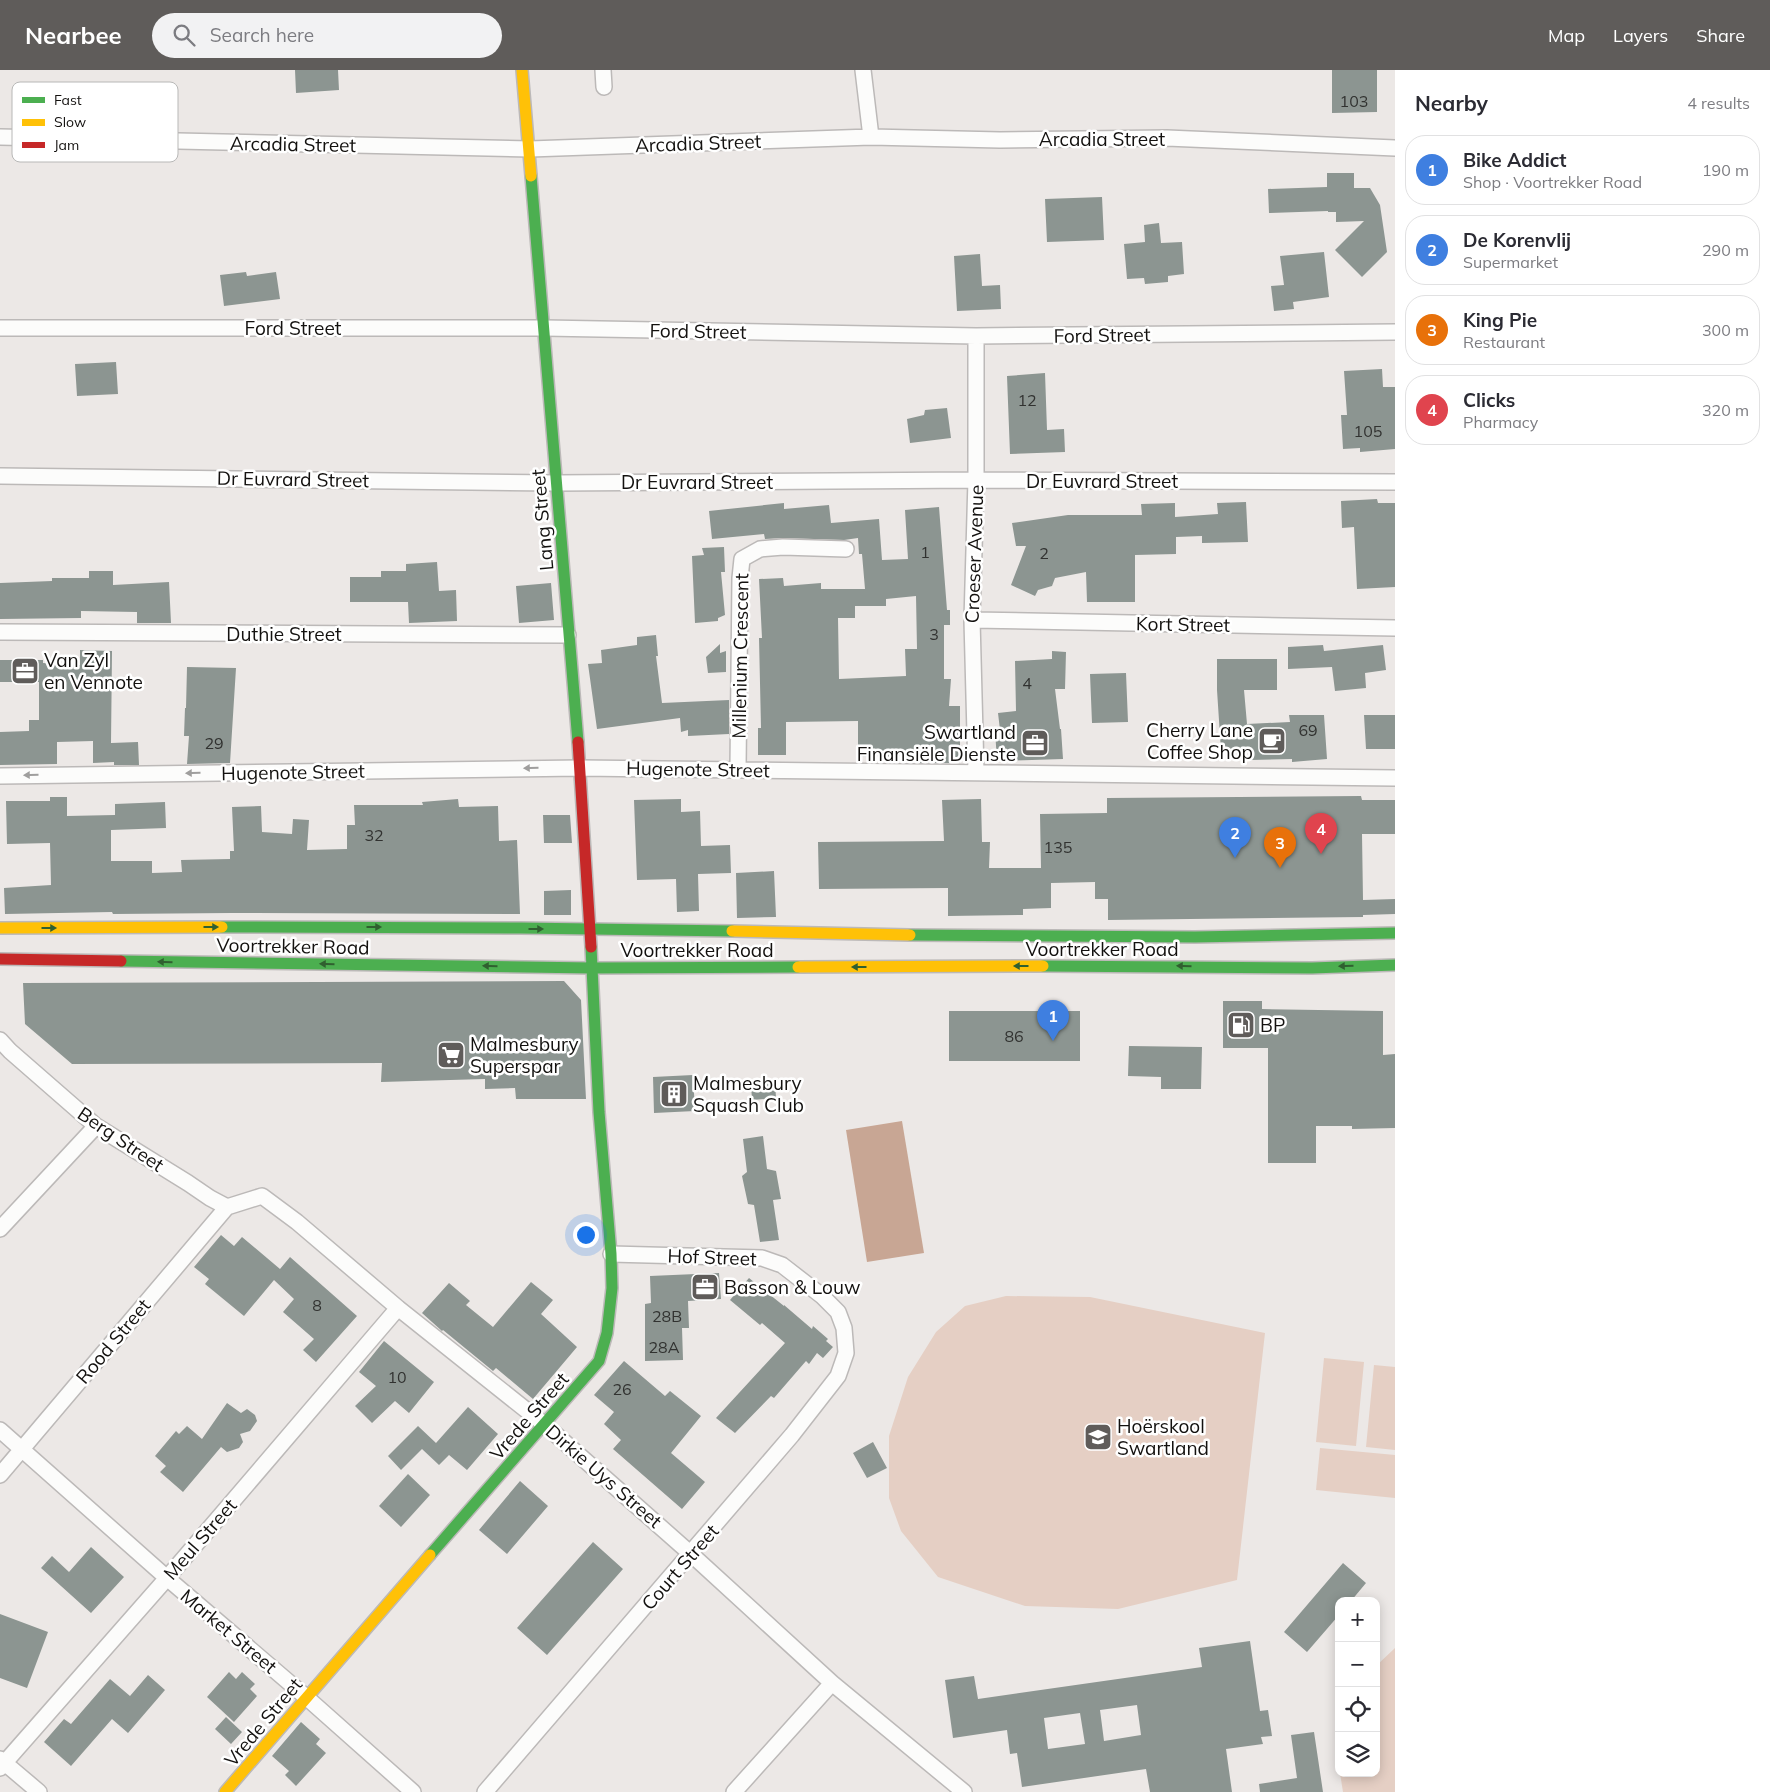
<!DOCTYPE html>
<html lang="en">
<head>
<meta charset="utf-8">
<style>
	:root { --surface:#fff; --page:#f2f2f3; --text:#2b2b33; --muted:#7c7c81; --line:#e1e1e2; --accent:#5f5c5a }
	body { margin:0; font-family:Mulish,sans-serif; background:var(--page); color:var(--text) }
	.controls { position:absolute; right:15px; bottom:15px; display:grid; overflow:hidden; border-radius:10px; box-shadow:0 2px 12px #0003 }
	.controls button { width:45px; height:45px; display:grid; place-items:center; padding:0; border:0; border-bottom:1px solid var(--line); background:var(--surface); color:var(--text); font:25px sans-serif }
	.you { position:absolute; left:585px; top:1164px; width:18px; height:18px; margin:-12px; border:4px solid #fff; border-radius:50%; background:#1a73e8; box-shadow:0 0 0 8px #1a73e833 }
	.badge { display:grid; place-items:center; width:32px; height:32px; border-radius:50%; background:var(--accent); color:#fff; font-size:16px; font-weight:700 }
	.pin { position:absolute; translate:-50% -41px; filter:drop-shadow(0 1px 2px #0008) }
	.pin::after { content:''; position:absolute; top:26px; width:18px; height:15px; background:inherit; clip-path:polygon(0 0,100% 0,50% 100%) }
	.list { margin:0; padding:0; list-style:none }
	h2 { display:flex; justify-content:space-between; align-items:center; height:65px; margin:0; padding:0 20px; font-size:21px }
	h2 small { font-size:16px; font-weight:400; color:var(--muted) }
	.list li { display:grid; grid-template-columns:32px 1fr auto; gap:15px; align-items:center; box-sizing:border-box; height:70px; margin:0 10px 10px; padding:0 10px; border:1px solid var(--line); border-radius:20px }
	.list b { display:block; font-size:19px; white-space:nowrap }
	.list p { margin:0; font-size:16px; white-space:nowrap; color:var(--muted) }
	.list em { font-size:16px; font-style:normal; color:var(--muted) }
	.icon { flex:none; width:28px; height:28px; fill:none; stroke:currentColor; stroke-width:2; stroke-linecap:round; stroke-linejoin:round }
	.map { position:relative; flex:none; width:1395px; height:1722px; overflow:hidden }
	header { display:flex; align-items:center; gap:30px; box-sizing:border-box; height:70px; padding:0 25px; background:var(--accent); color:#fff }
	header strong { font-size:24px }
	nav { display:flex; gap:28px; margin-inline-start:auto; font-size:18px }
	.search { width:350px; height:45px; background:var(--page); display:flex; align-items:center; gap:12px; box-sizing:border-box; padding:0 18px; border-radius:28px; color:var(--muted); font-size:19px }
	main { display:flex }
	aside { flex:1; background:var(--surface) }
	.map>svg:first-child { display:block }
	.green { fill:#e5cfc4 }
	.water { fill:#c8a694 }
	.building { fill:#8c9591; fill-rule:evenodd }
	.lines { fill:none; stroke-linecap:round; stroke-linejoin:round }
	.street-casing { stroke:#bcb9b8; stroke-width:18 }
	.fast-casing { stroke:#bcb9b8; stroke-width:14 }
	.slow-casing { stroke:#bcb9b8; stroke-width:14 }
	.jam-casing { stroke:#bcb9b8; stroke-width:14 }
	.street { stroke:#fcfcfb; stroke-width:15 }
	.fast { stroke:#4caf50; stroke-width:11 }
	.slow { stroke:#ffc107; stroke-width:11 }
	.jam { stroke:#c62828; stroke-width:11 }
	.oneway { fill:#9f9e9d }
	.oneway2 { fill:#306030 }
	.labels { text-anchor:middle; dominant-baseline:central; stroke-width:5; stroke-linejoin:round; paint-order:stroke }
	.number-label { font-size:16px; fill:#313230 }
	.street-label { font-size:19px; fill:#13110f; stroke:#fff }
	.poi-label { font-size:19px; fill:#13110f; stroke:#fff; text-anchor:start }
	.key { fill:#fff; stroke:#b8b8b7; stroke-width:1 }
	.key-label { font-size:14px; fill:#13110f }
</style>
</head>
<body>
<header>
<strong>Nearbee</strong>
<div class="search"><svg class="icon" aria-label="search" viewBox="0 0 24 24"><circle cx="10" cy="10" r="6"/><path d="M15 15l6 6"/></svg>Search here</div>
<nav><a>Map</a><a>Layers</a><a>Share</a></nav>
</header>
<main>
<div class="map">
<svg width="1395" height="1722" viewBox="0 0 1395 1722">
	<rect width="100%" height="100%" fill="#ece8e6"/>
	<path class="green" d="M1006,1226L1090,1227L1265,1263L1237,1510L1118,1539L1025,1536L938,1507L901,1461L889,1428V1366L908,1307L936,1262L965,1236Z
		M1324,1288L1364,1292L1356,1376L1316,1372Z
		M1374,1295L1395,1297V1380L1366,1377Z
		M1320,1378L1395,1385V1428L1316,1420Z
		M1395,1578V1722H1343L1340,1703H1376V1596Z"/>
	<path class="water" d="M902,1051L924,1183L867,1192L846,1060Z"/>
	<path class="building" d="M295,0H338L339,20L296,23Z
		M1332,0H1377V42L1332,43Z
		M1327,103H1354V118H1370L1380,135L1387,182L1362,207L1335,180L1364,151L1336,152V142H1328V141L1269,143L1268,119L1327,117Z
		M1102,127L1104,170L1047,172L1045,129Z
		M1159,153L1161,173L1182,172L1184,204L1168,206V212L1145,214L1144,208L1127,209L1124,174L1145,172L1144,155Z
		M1324,182L1329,227L1293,232L1294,239L1274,241L1271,216L1284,215L1280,186Z
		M980,184L982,216L1000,215L1001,239L957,241L954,186Z
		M246,202L247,206L276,202L280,229L224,236L220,205Z
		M116,292L118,324L77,326L75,294Z
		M1382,299L1383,317H1395V379L1360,382V378L1343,379L1341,345H1347L1344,301Z
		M1045,303L1047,360L1064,359L1065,382L1010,384L1007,306Z
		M947,338L951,368L910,373L907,349L924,345L925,340Z
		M1377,429L1378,433H1395V517L1357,519L1354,457L1342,458L1341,431Z
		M1246,432L1248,472L1202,473V466L1176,467V484L1135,485V532H1087L1086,502L1055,508L1052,516L1038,520L1035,526L1011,515L1026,476H1016L1012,453L1068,445H1142L1141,434L1175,433V447L1218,444L1217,433Z
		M784,433V439L829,435L831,453L879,449L882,490L908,489L905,440L939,437L947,540H950V555H944V609H951L949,636H960V693H919V686L858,687V651L786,652V685H758V658H761L759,568H762L759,509L783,508L784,516L821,513V519H865L862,484H859L858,468L844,470L783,468L765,469L764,464L712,469L709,441ZM916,526L917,579H905L906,606L839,609L838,548H855V536H886V529Z
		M724,477L725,502H721L725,545L718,548V551L695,553L692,486L704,485L702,478Z
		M437,492L439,521L456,520L457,551L409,553L408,532H350V507H381V501H406V494Z
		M89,501H113V515L169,512L171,553H137V542L81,541V548L0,549V513L52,511V508H89Z
		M551,513L554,550L519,553L516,516Z
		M656,565L658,586H656L662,633L729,630V664L688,666V660L681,662L680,648L597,659L588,594L602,593L601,580L637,575V567Z
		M720,574V583L726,581V602L708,603L706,587Z
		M1323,575L1324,581L1383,575L1386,600L1365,603L1366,618L1335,621L1332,597L1288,599V577Z
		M80,580L112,581L111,673L138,672L139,695H114V692L93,693V671L57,672V694L0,695V662L29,661V650H39V612H0V590H43V593L80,595Z
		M1052,581L1066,582L1065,619H1055L1060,659H1061L1063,689L997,691L995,660H1000L998,643L1016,641L1015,591L1052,589Z
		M1217,589H1277V620H1244L1247,654L1290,652L1289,645H1324L1327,689L1292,692V689L1251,690V679L1221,681L1217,620Z
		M187,597L236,598L230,693L187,694L189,666H184L185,638H186Z
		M1126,603L1128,652L1092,653L1090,604Z
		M1364,645H1395V679H1366Z
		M1361,726L1362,730H1395V764H1362L1363,830L1395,829V844L1363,845V847L1108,850V829H1095V812L1051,813V838L1023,839V845L948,846V818L819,819L818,772L944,771L942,730L981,729L982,772H990L989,798H1041L1040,744L1107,743V728Z
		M50,727H67V746L115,745V734L165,732L166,758L111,760V791H152V803L182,802L181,790L230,789V781H234L232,737L261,736L262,762L292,764L293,749L309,750L307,780L347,779V755H355L354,735H423L422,732L458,729L459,737L498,736L499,771L517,770L520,844L231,843L113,844L112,842L5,844L4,818L51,815L50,773L7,774L6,731H50Z
		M681,729V742L700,741L701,776L730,775L731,803L698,804L699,841L677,842L676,809L637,810L634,730Z
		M543,745H570L572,773H544Z
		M774,801L776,847L737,848L736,803Z
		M571,820V845H544V821Z
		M564,911L581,930L586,1029H516L515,1018L485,1019V1009L381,1012L382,993L72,994L25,954L23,913Z
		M1223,931H1262V939L1383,941V985L1395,984V1058L1352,1059V1056H1316V1093H1268V978H1223Z
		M949,941H1080V991H949Z
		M1129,976L1202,977L1201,1019H1161V1007L1128,1006Z
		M693,1005L695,1041L654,1043L653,1007Z
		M775,1012L776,1028L752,1030L751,1014Z
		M763,1066L767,1099L776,1101L781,1129L773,1130L779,1170L760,1172L754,1135L748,1134L742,1106L747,1102L743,1069Z
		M221,1165L234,1176L242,1167L280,1199L290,1187L357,1246L316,1292L303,1280L314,1269L283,1242L294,1229L274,1210L244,1246L205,1214L209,1209L194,1197Z
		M719,1203L721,1229L688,1231L689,1258H682L683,1290L645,1291V1234L651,1233L650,1206Z
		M749,1208L784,1236V1235L812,1259L813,1256L828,1269L826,1271L833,1277L823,1288L817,1283L809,1294L806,1291L774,1328L771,1326L735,1363L716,1348L785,1273L762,1253L760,1255L730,1230Z
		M531,1212L553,1230L541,1244L577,1277L533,1329L496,1298L493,1301L443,1260L442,1261L422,1243L449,1213L470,1231L466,1235L493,1257Z
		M384,1271L434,1312L409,1343L395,1331L372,1353L355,1336L376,1316L359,1302Z
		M624,1291L665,1326L670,1321L701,1346L671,1383L705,1412L682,1439L613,1379L621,1370L604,1354L614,1342L594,1325Z
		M227,1333L241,1343L247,1339L255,1345L257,1351L250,1361L240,1364L243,1372L239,1378L227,1382L221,1377L183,1422L160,1402L166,1396L155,1386L176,1361L179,1364L187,1356L202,1369Z
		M468,1337L498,1364L467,1400L449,1385L439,1395L422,1379L401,1400L388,1386L418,1356L436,1373Z
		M873,1372L887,1398L867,1408L853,1383Z
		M408,1404L430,1425L401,1457L379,1436Z
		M520,1411L548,1436L507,1484L479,1460Z
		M593,1472L623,1499L547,1585L517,1558Z
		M91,1477L124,1507L91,1543L41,1498L52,1486L69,1502Z
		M1343,1493L1366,1513L1351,1531H1339V1545L1307,1582L1284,1562Z
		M0,1544L48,1562L27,1618L0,1608Z
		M1250,1571L1260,1641L1268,1640L1272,1666L1261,1667L1263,1674L1226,1679L1232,1722H1150L1146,1699L1022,1717L1017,1683L1010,1684L1007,1660L953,1668L945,1610L974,1606L978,1629L1202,1597L1199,1578ZM1137,1635L1141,1665L1104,1671L1100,1640ZM1080,1643L1085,1674L1048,1679L1044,1648Z
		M229,1602L236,1609L242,1602L255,1614L250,1619L257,1626L234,1652L207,1627Z
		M148,1605L165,1620L128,1663L112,1649L71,1696L44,1672L64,1649L71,1654L110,1609L130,1626Z
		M226,1647L242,1662L231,1674L215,1659Z
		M301,1652L320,1669L316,1674L326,1683L296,1716L285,1705L289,1701L272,1686Z
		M1314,1662L1323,1722H1260L1259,1714L1297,1708L1291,1665Z"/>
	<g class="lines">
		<defs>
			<path id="street" d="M603,0L604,17
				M863,0L871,67
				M0,67L530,79L871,67L1000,70L1167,68L1395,78
				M0,258H545L976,266L1395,262
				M976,266V410L972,550L976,702
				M0,406L556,413L976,410L1395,412
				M972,550L1395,558
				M0,562L568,565
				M738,699L740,508L742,489L760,479L783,477L846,479
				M0,706L580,698L1395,708
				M0,970L10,981L96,1056L188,1113L210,1128L227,1137
				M227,1137L262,1126L297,1152L398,1238L545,1355L691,1484L832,1613L964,1722
				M0,1159L96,1056
				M0,1360L167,1508L306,1627L413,1722
				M0,1405L227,1137
				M0,1689L39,1722
				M0,1698L167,1508L398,1238
				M485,1722L792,1365L838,1306L846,1283L844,1258L838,1242L822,1226L782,1195L762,1188L611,1184
				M734,1722L832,1613"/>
			<path id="fast" d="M531,106L578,672
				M222,857L521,858L732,861
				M910,865L1195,867L1395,863
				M121,891L591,898L798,897
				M1043,896L1312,898L1395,895
				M430,1485L599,1291L607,1263L612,1218L611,1184L599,1042L591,877"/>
			<path id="slow" d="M522,0L531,106
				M0,858L222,857
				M732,861L910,865
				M798,897L1043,896
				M225,1722L430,1485"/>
			<path id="jam" d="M578,672L591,877
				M0,889L121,891"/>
		</defs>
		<use href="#street" class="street-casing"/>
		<use href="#fast" class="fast-casing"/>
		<use href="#slow" class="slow-casing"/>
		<use href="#jam" class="jam-casing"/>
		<use href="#street" class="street"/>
		<use href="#fast" class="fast"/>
		<use href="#slow" class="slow"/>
		<use href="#jam" class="jam"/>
	</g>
	<defs><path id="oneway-solid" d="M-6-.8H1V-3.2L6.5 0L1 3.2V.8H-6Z" transform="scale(1.25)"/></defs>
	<g class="oneway">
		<use href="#oneway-solid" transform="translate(531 698) rotate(179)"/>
		<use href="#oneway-solid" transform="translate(193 703) rotate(179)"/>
		<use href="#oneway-solid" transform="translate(31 705) rotate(179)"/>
	</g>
	<g class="oneway2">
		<use href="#oneway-solid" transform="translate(211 857)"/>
		<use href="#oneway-solid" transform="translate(374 857)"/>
		<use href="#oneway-solid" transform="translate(49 858)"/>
		<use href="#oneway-solid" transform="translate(536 859)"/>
		<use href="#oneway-solid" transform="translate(165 892) rotate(-179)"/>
		<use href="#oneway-solid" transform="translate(327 894) rotate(-179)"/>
		<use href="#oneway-solid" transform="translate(490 896) rotate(-179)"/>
		<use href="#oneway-solid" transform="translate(1021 896) rotate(180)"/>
		<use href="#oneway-solid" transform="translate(1184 896) rotate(-179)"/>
		<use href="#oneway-solid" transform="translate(1346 896) rotate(178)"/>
		<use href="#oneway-solid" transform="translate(859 897) rotate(180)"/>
	</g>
	<defs>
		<symbol id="office-square" viewBox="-11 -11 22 22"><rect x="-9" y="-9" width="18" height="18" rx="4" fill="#5f5c5a" stroke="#fff"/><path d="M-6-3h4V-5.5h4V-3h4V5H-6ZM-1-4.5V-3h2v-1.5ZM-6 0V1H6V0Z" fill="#fff"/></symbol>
		<symbol id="cafe-square" viewBox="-11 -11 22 22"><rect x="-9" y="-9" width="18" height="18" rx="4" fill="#5f5c5a" stroke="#fff"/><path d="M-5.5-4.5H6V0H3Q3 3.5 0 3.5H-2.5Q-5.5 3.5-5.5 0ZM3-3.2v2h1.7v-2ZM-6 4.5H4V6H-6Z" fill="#fff"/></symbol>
		<symbol id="fuel-square" viewBox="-11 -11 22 22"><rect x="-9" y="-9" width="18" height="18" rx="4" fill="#5f5c5a" stroke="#fff"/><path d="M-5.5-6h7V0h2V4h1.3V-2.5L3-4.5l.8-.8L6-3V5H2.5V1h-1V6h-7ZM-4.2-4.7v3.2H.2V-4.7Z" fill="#fff"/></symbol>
		<symbol id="supermarket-square" viewBox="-11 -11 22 22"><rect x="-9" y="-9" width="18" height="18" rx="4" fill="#5f5c5a" stroke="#fff"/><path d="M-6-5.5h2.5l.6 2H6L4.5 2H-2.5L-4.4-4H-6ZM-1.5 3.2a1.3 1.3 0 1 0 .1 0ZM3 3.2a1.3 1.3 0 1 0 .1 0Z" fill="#fff"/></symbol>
		<symbol id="building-square" viewBox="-11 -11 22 22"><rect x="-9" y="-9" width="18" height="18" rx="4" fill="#5f5c5a" stroke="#fff"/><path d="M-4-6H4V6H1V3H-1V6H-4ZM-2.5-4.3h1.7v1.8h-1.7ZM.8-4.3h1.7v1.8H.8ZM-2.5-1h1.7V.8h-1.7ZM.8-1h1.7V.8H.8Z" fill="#fff"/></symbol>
		<symbol id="school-square" viewBox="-11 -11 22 22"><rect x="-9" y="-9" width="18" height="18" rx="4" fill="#5f5c5a" stroke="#fff"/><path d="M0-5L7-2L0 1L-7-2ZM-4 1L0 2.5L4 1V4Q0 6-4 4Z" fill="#fff"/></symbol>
	</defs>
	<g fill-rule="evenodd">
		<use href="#office-square" x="9" y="585" width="32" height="32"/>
		<use href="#cafe-square" x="1256" y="655" width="32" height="32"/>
		<use href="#office-square" x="1019" y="657" width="32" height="32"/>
		<use href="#fuel-square" x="1225" y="939" width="32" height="32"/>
		<use href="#supermarket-square" x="435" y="969" width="32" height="32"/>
		<use href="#building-square" x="658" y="1008" width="32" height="32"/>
		<use href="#office-square" x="689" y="1201" width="32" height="32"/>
		<use href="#school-square" x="1082" y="1351" width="32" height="32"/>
	</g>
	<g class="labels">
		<g class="number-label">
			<text x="1354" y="31">103</text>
			<text x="1027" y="330">12</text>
			<text x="1368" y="361">105</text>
			<text x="925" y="482">1</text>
			<text x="1044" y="483">2</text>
			<text x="934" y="564">3</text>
			<text x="1027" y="613">4</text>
			<text x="1308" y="660">69</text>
			<text x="214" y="673">29</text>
			<text x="374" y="765">32</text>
			<text x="1058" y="777">135</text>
			<text x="1014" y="966">86</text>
			<text x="317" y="1235">8</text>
			<text x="667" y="1246">28B</text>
			<text x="664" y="1277">28A</text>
			<text x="397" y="1307">10</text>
			<text x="622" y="1319">26</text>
		</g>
		<g class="street-label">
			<text x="1102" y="69">Arcadia Street</text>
			<text transform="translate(698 73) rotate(-2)">Arcadia Street</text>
			<text transform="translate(293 74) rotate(1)">Arcadia Street</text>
			<text x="293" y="258">Ford Street</text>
			<text transform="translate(698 261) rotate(1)">Ford Street</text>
			<text transform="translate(1102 265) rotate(-1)">Ford Street</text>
			<text transform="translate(293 409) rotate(1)">Dr Euvrard Street</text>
			<text x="1102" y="411">Dr Euvrard Street</text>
			<text x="697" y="412">Dr Euvrard Street</text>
			<text transform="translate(542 450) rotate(-95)">Lang Street</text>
			<text transform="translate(974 484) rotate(-88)">Croeser Avenue</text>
			<text transform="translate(1183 554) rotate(1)">Kort Street</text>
			<text x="284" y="564">Duthie Street</text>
			<text transform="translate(740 586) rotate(-89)">Millenium Crescent</text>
			<text transform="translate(698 699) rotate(1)">Hugenote Street</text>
			<text transform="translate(293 702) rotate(-1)">Hugenote Street</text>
			<text transform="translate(293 876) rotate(1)">Voortrekker Road</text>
			<text x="1102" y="879">Voortrekker Road</text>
			<text x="697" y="880">Voortrekker Road</text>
			<text transform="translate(121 1069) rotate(34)">Berg Street</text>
			<text transform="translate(712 1187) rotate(2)">Hof Street</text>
			<text transform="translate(113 1271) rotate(-50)">Rood Street</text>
			<text transform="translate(529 1346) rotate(-49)">Vrede Street</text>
			<text transform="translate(604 1406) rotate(41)">Dirkie Uys Street</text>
			<text transform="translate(200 1469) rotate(-49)">Meul Street</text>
			<text transform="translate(680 1497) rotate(-49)">Court Street</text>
			<text transform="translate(229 1561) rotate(40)">Market Street</text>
			<text transform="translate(263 1652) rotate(-50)">Vrede Street</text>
		</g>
		<g class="poi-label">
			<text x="44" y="590">Van Zyl<tspan x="44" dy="22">en Vennote</tspan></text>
			<text x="1253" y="660" text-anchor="end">Cherry Lane<tspan x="1253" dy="22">Coffee Shop</tspan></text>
			<text x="1016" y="662" text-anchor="end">Swartland<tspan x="1016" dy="22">Finansiële Dienste</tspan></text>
			<text x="1260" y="955">BP</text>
			<text x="470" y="974">Malmesbury<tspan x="470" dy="22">Superspar</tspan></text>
			<text x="693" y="1013">Malmesbury<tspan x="693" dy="22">Squash Club</tspan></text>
			<text x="724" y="1217">Basson &amp; Louw</text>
			<text x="1117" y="1356">Hoërskool<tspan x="1117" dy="22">Swartland</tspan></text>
		</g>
	</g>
	<rect x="12" y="12" width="166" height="80" rx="8" class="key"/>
	<rect x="22" y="27" width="23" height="6" fill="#4caf50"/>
	<rect x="22" y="49" width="23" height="7" fill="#ffc107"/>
	<rect x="22" y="72" width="23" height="6" fill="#c62828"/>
	<g class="key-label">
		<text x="54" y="35">Fast</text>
		<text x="54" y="57">Slow</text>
		<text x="54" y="80">Jam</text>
	</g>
</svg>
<div class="controls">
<button>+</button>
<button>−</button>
<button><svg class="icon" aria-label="locate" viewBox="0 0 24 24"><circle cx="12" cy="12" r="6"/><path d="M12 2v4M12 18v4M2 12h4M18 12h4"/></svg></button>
<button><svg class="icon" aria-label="layers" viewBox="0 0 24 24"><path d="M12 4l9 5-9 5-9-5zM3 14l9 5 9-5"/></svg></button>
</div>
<div class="you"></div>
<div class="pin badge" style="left:1053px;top:971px;background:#3f7fe0">1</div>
<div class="pin badge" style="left:1235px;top:788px;background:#3f7fe0">2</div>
<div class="pin badge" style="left:1280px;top:798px;background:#e8710a">3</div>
<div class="pin badge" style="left:1321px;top:784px;background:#e0444e">4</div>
</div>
<aside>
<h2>Nearby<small>4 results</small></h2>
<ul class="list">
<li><span class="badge" style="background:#3f7fe0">1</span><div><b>Bike Addict</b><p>Shop · Voortrekker Road</p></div><em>190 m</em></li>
<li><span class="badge" style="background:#3f7fe0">2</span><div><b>De Korenvlij</b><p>Supermarket</p></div><em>290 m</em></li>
<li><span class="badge" style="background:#e8710a">3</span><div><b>King Pie</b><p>Restaurant</p></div><em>300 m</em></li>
<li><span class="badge" style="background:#e0444e">4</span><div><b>Clicks</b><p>Pharmacy</p></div><em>320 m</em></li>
</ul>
</aside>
</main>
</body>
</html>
